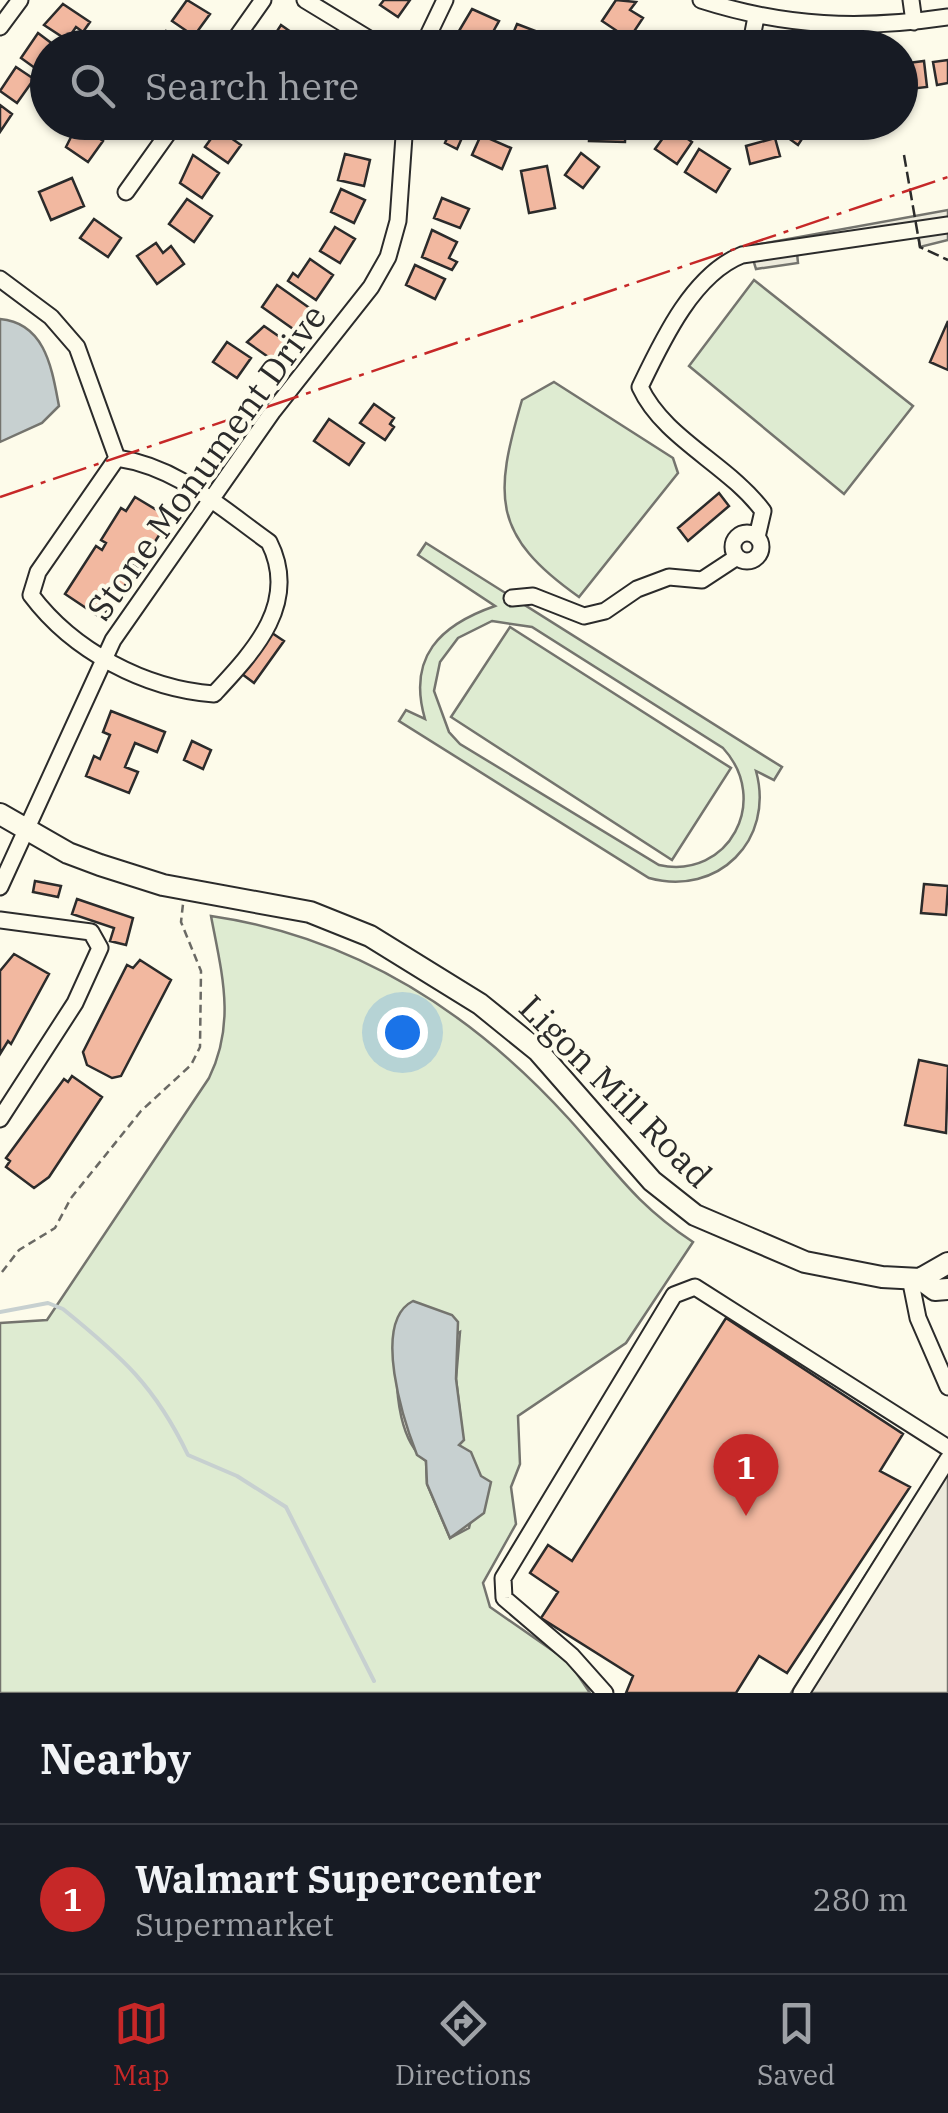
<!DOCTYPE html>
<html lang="en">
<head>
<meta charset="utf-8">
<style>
	:root { --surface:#171b24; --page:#20242c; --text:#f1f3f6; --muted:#9ea1a6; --line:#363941; --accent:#c62828 }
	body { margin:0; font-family:"IBM Plex Serif",serif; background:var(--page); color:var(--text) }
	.you { position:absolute; left:402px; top:1032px; width:35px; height:35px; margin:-25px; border:8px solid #fff; border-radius:50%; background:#1a73e8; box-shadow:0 0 0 15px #1a73e833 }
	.badge { display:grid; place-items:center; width:65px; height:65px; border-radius:50%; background:var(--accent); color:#fff; font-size:32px; font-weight:700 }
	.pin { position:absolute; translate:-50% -82px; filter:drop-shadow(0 2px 5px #0008) }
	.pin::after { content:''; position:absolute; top:52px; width:35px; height:30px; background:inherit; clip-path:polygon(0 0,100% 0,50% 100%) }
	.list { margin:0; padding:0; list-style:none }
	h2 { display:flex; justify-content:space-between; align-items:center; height:130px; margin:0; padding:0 40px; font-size:42px }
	h2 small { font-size:32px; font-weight:400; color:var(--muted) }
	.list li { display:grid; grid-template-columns:65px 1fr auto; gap:30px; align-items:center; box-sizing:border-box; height:150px; padding:0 40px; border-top:2px solid var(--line) }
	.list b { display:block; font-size:38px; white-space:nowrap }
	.list p { margin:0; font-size:32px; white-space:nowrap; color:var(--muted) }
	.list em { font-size:32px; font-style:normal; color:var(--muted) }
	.icon { flex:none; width:55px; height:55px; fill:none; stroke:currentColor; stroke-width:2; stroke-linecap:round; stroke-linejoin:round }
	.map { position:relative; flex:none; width:948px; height:1693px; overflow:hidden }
	.search { position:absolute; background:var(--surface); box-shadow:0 2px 8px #0004; left:30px; right:30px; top:30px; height:110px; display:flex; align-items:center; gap:25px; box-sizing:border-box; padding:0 35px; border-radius:55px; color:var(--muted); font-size:38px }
	.sheet { height:280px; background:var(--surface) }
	nav { display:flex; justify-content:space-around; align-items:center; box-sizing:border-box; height:140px; border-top:2px solid var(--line); background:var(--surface); font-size:28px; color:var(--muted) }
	nav a { display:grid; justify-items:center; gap:5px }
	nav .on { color:var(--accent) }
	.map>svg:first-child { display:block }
	.green { fill:#deebd1; stroke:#74746e; stroke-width:2.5; fill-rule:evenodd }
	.parking { fill:#eceadb; stroke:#74746e; stroke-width:2.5 }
	.water { fill:#c7d0d0; stroke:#74746e; stroke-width:2.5 }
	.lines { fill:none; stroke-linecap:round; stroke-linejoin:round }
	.stream { stroke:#c7d0d0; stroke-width:4 }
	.building { fill:#f2b8a0; stroke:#2b2b2b; stroke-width:2.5 }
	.minor-casing { stroke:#2b2b2b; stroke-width:19 }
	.major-casing { stroke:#2b2b2b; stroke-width:24 }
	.path { stroke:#6a6964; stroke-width:2.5; stroke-dasharray:8 5; stroke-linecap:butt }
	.minor { stroke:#fdfbea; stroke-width:15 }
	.major { stroke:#fdfbea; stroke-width:20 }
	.fence { stroke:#2b2b2b; stroke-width:2.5; stroke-dasharray:12 5; stroke-linecap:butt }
	.power { stroke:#c62828; stroke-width:2.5; stroke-dasharray:35 8 5 8; stroke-linecap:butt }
	.labels { text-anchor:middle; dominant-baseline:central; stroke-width:8; stroke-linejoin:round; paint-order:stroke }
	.street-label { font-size:35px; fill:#2b2b2b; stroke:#fdfbea }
</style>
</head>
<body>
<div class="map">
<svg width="948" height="1693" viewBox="0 0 948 1693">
	<rect width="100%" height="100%" fill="#fdfbea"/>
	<path class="green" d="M754,280L913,406L844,494L689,366Z
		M554,382L673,458L678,473L579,597C491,535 494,496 522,400Z
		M426,543L782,767L774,780L756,771C775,840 718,897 649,878L399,721L406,710L425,719C407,657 440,625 495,606L418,555ZM492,621L532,627L723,748C771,800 729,880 659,865L460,744L449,732L434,691L440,662L458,638Z
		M510,627L731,768L672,860L451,717Z
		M211,916C355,937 472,1012 569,1119C614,1169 634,1203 693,1242L626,1343L518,1416L520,1464L511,1487L516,1524L483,1583L490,1607L569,1662L590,1693H0V1323L47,1320L209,1078C236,1023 222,974 211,916ZM460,1332L456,1379L463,1439L459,1445C490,1478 479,1484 469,1528L450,1538L427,1484L426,1461C400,1442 396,1395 397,1366Z"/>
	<path class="parking" d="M948,210V240L920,247L918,232L797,253L798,263L756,269L749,246Z
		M943,1453L948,1456V1693H791Z"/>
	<path class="water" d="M0,319C46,323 52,370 59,406L42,423L0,442Z
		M413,1301L452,1315L458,1322L456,1379L464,1440L459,1445L471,1452L481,1476L491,1482L484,1513L450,1538L427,1484L426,1461L417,1455C404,1422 371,1322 413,1301Z"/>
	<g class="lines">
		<path class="stream" d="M0,1312L48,1303L63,1309C122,1357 155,1386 188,1455L237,1476L286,1507L374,1681"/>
	</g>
	<path class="building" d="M187,0L210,14L194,36L172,21Z
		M384,0H410L398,17L380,5Z
		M616,0L636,2L630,10L643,18L629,39L602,21Z
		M63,4L90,22L83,32L76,27L67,40L44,25Z
		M472,9L499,21L484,48L456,36Z
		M517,24L538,32L532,48H507Z
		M281,25L308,44L306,48H266Z
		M166,31L187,46L186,48H154Z
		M38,33L58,48H48L46,76L21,58Z
		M685,33L706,44L704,48H676Z
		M548,37L575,47V48H543Z
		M948,60V83L937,85L933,62Z
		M924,61L927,87L900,90V64Z
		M16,67L34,79L17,103L0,91Z
		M0,105L12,114L0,132Z
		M441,122H469L457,149L445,143L448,136L437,131Z
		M590,122H626L625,142L589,141Z
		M782,122H813L798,145L777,130Z
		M78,123L103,141L88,162L66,147Z
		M671,127L692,142L677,164L655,149Z
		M218,129L241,145L228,163L205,147Z
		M481,135L511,148L502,169L472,155Z
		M775,138L780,156L750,164L746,146Z
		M699,149L730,169L716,192L685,172Z
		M581,153L599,167L583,188L565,175Z
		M345,154L370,160L364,186L338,180Z
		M193,155L219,173L202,198L180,183Z
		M547,166L555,208L529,213L521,171Z
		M72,178L84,206L51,220L39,192Z
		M341,189L365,200L354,223L331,212Z
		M442,198L469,209L460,228L434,218Z
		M187,199L212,216L194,242L169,224Z
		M94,219L121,238L108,257L80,238Z
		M335,227L355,239L340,263L320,251Z
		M432,230L457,242L449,258L457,262L452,270L422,257Z
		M156,243L163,253L171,246L184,264L157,284L137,256Z
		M310,259L333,275L316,300L288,281L293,273L298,277Z
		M415,265L445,279L435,299L406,285Z
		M277,285L311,309L296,331L262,307Z
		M948,321V370L930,362Z
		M264,326L287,342L274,361L247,342Z
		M227,342L251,358L237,378L213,362Z
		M374,404L394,418L390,424L394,427L385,440L360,423Z
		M329,419L364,443L349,465L314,441Z
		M719,493L729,506L688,541L678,528Z
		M135,497L170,518L139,567L133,563L129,570L134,573L101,618L65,594L96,546L102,550L106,543L101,540L121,508L126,511Z
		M272,633L284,641L254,683L242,674Z
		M111,711L165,732L157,752L135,743L125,767L138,772L129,793L86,776L94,756L100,759L110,735L103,732Z
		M192,741L211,750L203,769L184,760Z
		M35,881L61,886L58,897L33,892Z
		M924,884L948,886L946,915L921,913Z
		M77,899L133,918L126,945L110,941L114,928L72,914Z
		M14,954L49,974L11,1044L8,1041L0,1054V971Z
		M140,960L171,980L121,1076L112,1078L87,1065L83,1052L127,965L133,968Z
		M919,1060L948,1066L946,1133L905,1125Z
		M72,1076L102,1097L49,1177L34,1188L6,1167L10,1161L6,1158L64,1079L68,1082Z
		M726,1318L903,1434L880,1471L910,1487L787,1673L759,1656L736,1693H626L633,1676L541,1618L558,1592L530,1573L548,1545L572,1561Z"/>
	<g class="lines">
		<defs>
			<path id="minor" d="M305,0L384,48
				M701,0C785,27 861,30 948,17
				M911,0L914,22
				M0,27L20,0
				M229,48L263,0
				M422,48L445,0
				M750,48L756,17
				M126,192L176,122
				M0,279L51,317L77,347L117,458
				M117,458C178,467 221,508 269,542C300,603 254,651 214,694C145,689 73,651 31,595L38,572Z
				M733 547a14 14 0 1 1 28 0a14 14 0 1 1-28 0Z
				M757,537L763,511C728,464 664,439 640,387C662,341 693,274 742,255L948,225
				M512,598L533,596L584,616L605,611L637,589L669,577L702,580L737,557
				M0,887L113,640L273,411L371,287L388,257L398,221L405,122
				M0,920L91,932L100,948L75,1003L0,1119
				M910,1278L918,1318L948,1387
				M605,1693L572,1656L504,1598L503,1578L674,1295L695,1287L948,1448
				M801,1693L948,1459"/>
			<path id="major" d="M0,814L68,853L100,865L163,885L310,912L370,936L480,1004L538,1051L652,1181L695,1215L805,1262L882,1277L920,1279L935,1290L948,1289
				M920,1279L948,1263"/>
		</defs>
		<use href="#minor" class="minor-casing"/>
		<use href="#major" class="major-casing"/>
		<path class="path" d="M2,1272L19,1250L55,1228L71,1198L141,1111L191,1065L200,1047L201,971L181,922L183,904"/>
		<use href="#minor" class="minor"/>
		<use href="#major" class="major"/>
		<path class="fence" d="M904,155L920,247L948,260"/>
		<path class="power" d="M0,497L948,177"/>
	</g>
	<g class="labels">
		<g class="street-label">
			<text transform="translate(206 462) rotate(-54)">Stone Monument Drive</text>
			<text transform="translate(616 1091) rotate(45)">Ligon Mill Road</text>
		</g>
	</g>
</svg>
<div class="you"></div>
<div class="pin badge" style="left:746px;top:1516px">1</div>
<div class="search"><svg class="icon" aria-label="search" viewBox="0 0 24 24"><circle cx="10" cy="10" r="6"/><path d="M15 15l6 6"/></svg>Search here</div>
</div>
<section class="sheet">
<h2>Nearby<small></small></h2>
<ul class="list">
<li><span class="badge">1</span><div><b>Walmart Supercenter</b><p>Supermarket</p></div><em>280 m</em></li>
</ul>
</section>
<nav>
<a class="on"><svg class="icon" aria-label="map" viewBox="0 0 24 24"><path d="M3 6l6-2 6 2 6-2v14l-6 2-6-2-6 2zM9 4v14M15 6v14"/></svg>Map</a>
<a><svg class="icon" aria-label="directions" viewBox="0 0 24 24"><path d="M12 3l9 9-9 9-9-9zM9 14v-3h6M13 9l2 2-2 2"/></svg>Directions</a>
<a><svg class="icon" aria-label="saved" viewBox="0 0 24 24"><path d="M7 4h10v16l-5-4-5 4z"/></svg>Saved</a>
</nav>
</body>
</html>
